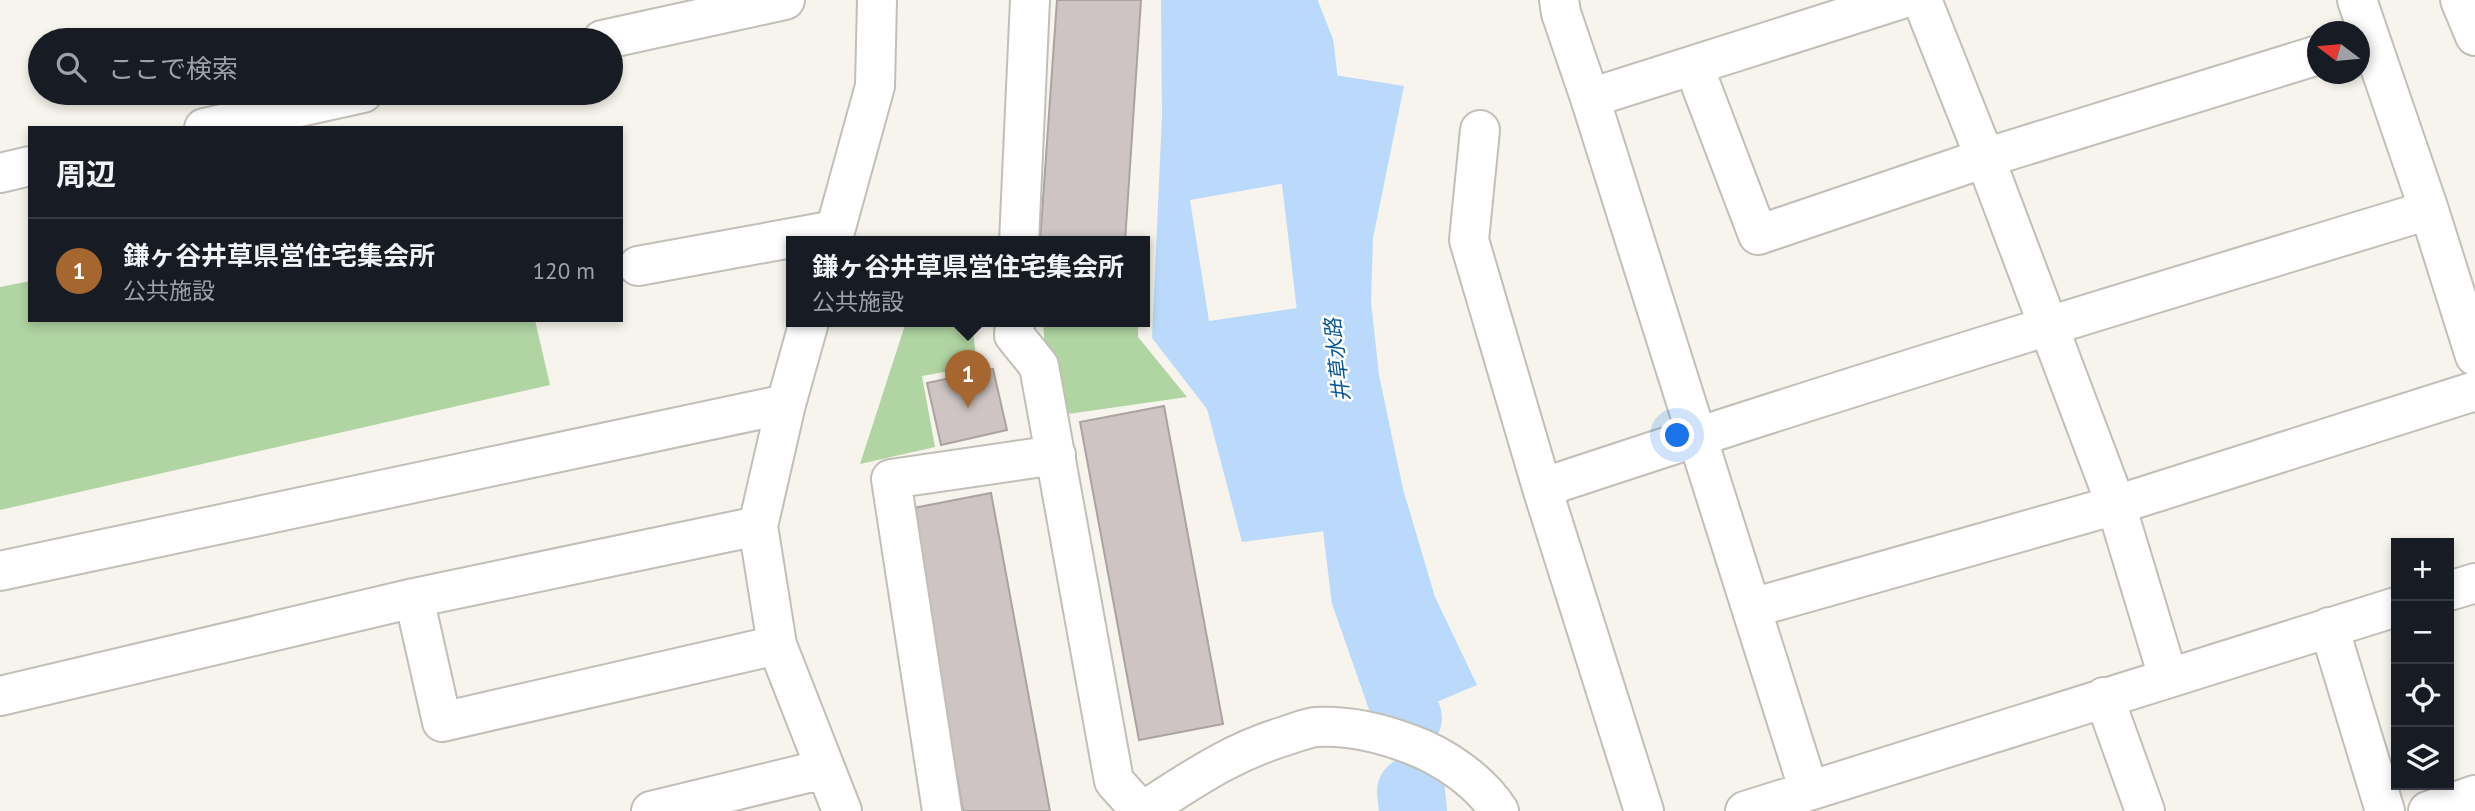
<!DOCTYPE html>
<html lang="ja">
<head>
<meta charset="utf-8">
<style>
	:root { --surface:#171b24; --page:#242831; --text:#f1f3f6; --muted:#9ea1a6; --line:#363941; --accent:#a6662f }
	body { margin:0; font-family:"PT Sans","Noto Sans JP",sans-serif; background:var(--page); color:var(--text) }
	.controls { position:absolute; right:21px; bottom:21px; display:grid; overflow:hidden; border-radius:0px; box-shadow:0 4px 10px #0003 }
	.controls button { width:63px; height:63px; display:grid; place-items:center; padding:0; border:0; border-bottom:2px solid var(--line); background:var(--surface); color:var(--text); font:35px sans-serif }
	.compass { position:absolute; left:2307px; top:21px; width:63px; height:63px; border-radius:50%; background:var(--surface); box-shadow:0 4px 10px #0003; rotate:286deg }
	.you { position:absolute; left:1678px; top:436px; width:24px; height:24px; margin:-18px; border:5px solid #fff; border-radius:50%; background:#1a73e8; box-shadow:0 0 0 10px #1a73e833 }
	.badge { display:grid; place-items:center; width:46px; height:46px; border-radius:50%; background:var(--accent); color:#fff; font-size:23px; font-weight:700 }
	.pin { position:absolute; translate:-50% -58px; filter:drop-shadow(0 2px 4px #0008) }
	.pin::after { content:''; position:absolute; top:37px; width:24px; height:21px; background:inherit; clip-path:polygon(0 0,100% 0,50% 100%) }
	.popup { position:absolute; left:786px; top:236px; width:364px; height:91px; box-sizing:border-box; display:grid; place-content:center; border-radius:0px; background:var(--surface); filter:drop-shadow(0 2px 5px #0005); font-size:23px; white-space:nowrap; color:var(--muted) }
	.popup b { font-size:26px; color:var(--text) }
	.popup::after { content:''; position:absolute; left:50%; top:100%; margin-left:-14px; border:14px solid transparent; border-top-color:var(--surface) }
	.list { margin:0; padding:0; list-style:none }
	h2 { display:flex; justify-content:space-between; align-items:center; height:91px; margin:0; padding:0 28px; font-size:30px }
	h2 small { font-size:23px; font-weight:400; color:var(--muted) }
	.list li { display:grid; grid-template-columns:46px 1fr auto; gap:21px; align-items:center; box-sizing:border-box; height:105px; padding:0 28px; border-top:2px solid var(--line) }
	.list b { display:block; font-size:26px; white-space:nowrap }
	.list p { margin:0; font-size:23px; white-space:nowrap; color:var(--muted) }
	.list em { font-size:23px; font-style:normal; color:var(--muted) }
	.icon { flex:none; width:38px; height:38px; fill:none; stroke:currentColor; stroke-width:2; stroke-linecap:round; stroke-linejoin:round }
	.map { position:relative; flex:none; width:2475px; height:811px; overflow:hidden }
	.search { position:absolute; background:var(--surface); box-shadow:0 4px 10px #0003; left:28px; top:28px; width:595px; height:77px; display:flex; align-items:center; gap:18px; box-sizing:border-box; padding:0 24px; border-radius:38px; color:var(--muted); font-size:26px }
	.panel { position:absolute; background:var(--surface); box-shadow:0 4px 10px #0003; left:28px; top:126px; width:595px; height:196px; border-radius:0px }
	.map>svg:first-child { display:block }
	.green { fill:#b0d4a2 }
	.water { fill:#bbdafb }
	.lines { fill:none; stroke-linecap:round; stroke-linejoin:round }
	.river { stroke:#bbdafb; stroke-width:68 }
	.building { fill:#cdc4c3; stroke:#aba3a1; stroke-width:2 }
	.minor-casing { stroke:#c1bfb8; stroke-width:42 }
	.minor { stroke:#fff; stroke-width:38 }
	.labels { text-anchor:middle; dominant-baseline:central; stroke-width:5; stroke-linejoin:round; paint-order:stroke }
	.water-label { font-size:21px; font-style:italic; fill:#095796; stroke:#fff }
</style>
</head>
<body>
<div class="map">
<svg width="2475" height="811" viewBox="0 0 2475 811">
	<rect width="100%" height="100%" fill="#f6f4ec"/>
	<path class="green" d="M30,281V320H535L550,385L0,510V287Z
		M906,322H972L977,366L922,376L935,447L860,464Z
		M1043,322H1138V337L1187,397L1068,414L1045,351Z"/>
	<path class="water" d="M1161,0H1253L1273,48L1297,181L1190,200L1209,321L1311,306L1333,530L1242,542L1207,409L1152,338L1162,116Z
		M1328,74L1404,86L1373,238L1371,302L1379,375L1403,489L1435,597L1477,685L1432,704L1394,607L1387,577L1353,246Z"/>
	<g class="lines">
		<path class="river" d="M1281,0L1300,48L1365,595L1408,718
			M1411,791L1413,811"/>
	</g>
	<path class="building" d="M1057,0H1141L1125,242H1040Z
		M993,369L1007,430L941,445L927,383Z
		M1164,406L1223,724L1139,740L1080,422Z
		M991,493L1050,811H963L908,509Z"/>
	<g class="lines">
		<defs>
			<path id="minor" d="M1559,0L1561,13L1590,98L1809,791
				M1922,0L1985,158L2116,505L2168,677
				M2357,0L2429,210L2475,356
				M2460,0L2475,36
				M602,40L785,0
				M1694,67L1758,235L1985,158L2318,55
				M1590,98L1899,0
				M204,128L363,93
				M1480,130L1469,240L1542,488
				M0,173L30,166
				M832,242L875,86L877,0
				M1019,242L1030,0
				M638,266L835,230
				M809,322L786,404L758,526L777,645L842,811
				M1015,322L1014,335L1039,366L1114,781L1141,811
				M0,571L786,404
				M2449,591L2475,583
				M414,598L442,722L777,645
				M1752,608L2116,505L2475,391
				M2329,627L2385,811
				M0,696L414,598L758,526
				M2104,697L2145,811
				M651,811L824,769
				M942,811L891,479L1056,455
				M1143,811C1192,780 1229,753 1285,736C1295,733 1306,728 1316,727C1348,725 1381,733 1410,744C1443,756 1480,781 1499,811
				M1644,811L1542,488C1836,390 2132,300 2429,210
				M1745,811L2396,607
				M2428,811L2475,795"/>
		</defs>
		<use href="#minor" class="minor-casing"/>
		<use href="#minor" class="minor"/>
	</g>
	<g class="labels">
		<g class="water-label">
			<text transform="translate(1337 360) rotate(-97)">井草水路</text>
		</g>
	</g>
</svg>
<div class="controls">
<button>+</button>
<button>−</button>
<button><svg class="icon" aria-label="locate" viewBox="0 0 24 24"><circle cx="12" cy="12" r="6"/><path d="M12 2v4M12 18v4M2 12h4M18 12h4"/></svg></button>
<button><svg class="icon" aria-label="layers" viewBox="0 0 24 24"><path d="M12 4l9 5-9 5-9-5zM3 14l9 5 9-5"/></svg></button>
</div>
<svg class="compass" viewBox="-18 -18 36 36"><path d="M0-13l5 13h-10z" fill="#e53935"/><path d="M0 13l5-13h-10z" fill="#9ea1a6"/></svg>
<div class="you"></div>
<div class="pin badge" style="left:968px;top:408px">1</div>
<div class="popup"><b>鎌ヶ谷井草県営住宅集会所</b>公共施設</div>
<div class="search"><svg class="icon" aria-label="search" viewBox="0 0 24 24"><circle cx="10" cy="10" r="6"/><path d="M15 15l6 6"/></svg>ここで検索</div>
<section class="panel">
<h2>周辺<small></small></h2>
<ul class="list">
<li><span class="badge">1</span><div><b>鎌ヶ谷井草県営住宅集会所</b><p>公共施設</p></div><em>120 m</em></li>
</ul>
</section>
</div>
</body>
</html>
